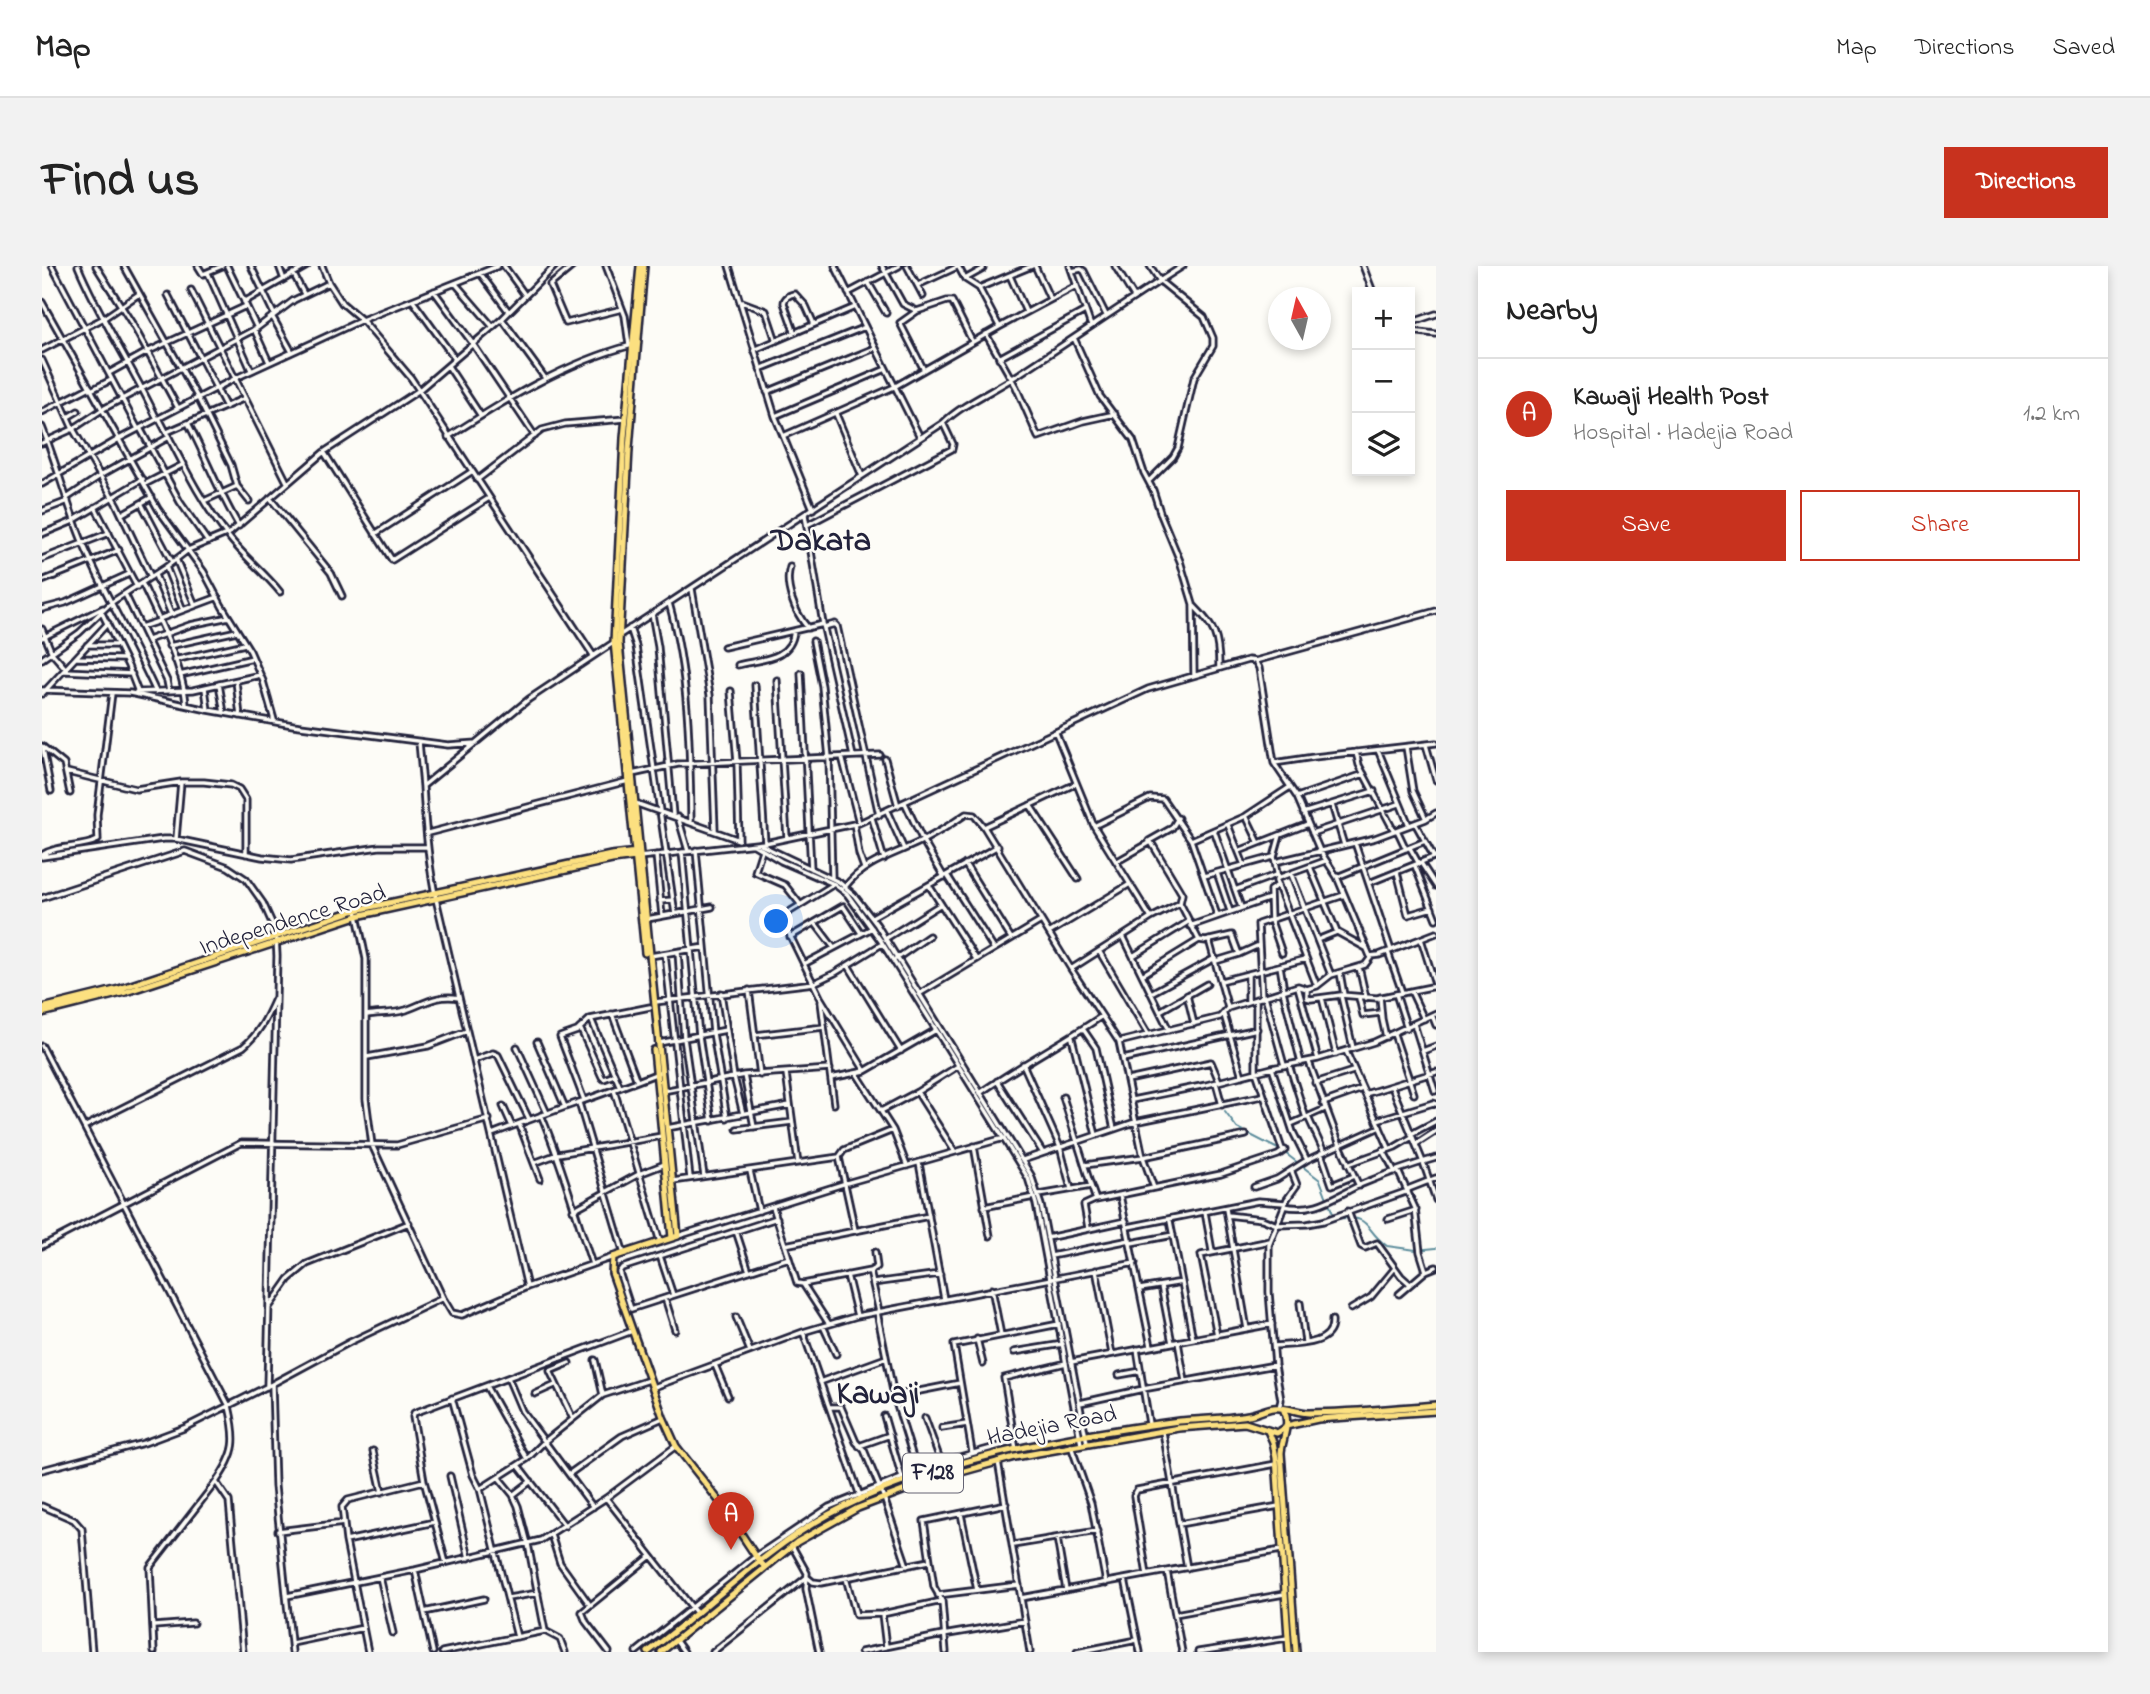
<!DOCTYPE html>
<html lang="en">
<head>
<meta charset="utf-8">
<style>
	:root { --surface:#fff; --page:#f2f2f2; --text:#222; --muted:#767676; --line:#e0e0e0; --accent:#c8321e }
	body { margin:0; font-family:"Indie Flower",sans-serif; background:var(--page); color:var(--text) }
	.controls { position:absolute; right:21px; top:21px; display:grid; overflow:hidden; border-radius:0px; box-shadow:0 4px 10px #0003 }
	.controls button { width:63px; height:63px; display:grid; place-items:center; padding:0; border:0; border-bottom:2px solid var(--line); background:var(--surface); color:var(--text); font:35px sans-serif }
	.compass { position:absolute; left:1226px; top:21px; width:63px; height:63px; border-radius:50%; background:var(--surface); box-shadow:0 4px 10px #0003; rotate:352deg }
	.you { position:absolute; left:735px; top:656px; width:24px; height:24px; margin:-18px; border:5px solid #fff; border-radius:50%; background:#1a73e8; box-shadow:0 0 0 10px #1a73e833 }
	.badge { display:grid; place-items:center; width:46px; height:46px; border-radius:50%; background:var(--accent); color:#fff; font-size:23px; font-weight:700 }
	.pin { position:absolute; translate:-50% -58px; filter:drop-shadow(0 2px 4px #0008) }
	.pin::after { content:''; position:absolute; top:37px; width:24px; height:21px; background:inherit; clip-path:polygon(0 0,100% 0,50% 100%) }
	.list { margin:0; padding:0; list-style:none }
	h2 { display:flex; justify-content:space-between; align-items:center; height:91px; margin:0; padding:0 28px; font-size:30px }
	h2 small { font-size:23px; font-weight:400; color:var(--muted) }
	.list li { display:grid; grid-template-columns:46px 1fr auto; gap:21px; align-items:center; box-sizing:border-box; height:112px; padding:0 28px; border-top:2px solid var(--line) }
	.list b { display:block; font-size:26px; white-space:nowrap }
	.list p { margin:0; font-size:23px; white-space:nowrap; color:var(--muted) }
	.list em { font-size:23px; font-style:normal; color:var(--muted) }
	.actions { display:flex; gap:14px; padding:21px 28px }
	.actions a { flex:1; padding:16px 0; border:2px solid var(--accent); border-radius:0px; text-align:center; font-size:24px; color:var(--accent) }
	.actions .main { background:var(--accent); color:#fff }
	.icon { flex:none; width:38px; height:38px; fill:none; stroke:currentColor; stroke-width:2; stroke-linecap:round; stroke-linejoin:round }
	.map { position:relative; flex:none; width:1394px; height:1386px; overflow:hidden; border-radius:0px }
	header { display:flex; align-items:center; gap:42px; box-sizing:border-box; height:98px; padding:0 35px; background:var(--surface); border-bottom:2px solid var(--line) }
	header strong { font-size:33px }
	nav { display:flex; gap:38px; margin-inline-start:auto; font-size:24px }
	.intro { display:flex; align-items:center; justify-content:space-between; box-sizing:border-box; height:168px; padding:0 42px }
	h1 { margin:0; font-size:49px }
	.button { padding:18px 32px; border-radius:0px; background:var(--accent); color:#fff; font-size:24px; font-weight:700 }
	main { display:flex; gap:42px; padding:0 42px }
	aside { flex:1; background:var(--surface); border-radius:0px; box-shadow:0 4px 10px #0003 }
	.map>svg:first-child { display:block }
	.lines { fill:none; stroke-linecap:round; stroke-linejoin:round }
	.stream { stroke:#5d8d9c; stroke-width:2 }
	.minor-casing { stroke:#22223b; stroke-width:9 }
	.major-casing { stroke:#22223b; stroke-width:10 }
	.minor { stroke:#fdfcf7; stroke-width:3.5 }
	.major { stroke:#fce080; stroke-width:5 }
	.labels { text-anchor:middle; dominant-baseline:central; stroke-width:5; stroke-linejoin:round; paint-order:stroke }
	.shield { fill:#fdfcf7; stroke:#646373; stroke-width:2 }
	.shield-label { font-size:23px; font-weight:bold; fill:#22223b }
	.street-label { font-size:24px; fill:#22223b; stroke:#fdfcf7 }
	.district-label { font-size:32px; font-weight:bold; fill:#22223b; stroke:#fdfcf7 }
</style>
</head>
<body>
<header>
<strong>Map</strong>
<nav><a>Map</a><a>Directions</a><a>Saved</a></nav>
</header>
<div class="intro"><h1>Find us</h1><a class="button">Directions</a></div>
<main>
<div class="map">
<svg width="1394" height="1386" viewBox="0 0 1394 1386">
	<rect width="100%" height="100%" fill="#fdfcf7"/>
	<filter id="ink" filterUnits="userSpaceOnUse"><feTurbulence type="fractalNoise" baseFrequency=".0143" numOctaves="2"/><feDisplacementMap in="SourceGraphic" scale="14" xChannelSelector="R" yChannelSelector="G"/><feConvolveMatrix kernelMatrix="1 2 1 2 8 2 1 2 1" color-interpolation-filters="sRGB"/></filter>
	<g filter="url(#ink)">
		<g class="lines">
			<path class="stream" d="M1183,846L1195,862L1238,884
				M1243,887L1278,914L1293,953C1331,948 1321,963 1345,980L1374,984L1394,982"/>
			<defs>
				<path id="minor" d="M10,0L96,163
					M36,0C58,53 91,101 115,153
					M54,0L91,59L136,142
					M82,0L157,134L189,199L195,220L207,235
					M156,0L161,8L180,0
					M185,0L215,62
					M209,0L232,48
					M237,0L241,11
					M280,0L287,17L300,37L320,54L369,112L551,389
					M462,0L483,29
					M531,0L508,19L524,57L580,43
					M564,0L583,50L587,79
					M687,0L733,150L771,243
					M793,0L878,171
					M840,0L861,38L875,45L905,35H910L930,75
					M865,0L881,30
					M916,0L923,13L937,22L957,60
					M993,0L1008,33
					M1028,0L1049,60
					M1073,0L1092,31
					M1321,0L1331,26
					M1030,5L1039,3L1042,5L1064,49
					M166,7L209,104
					M251,7L262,28
					M438,7L467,46
					M968,10L984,46
					M923,13L941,3V0
					M826,16L844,47
					M413,17L451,61
					M876,19L915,1
					M937,22L990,0
					M149,24L245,216
					M392,25L431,78L493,170
					M806,27L857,0
					M126,29L184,141
					M371,35L413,93
					M0,36L116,243L162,306L180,340L208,385L221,415L232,454
					M202,36L265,0
					M700,36L724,45L734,75
					M875,45L858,57L882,104
					M230,50L250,86
					M460,53L503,112
					M1368,57L1394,48
					M212,63L227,96
					M752,65L742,37C742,32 748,28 753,28L764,40L772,58
					M1368,65L1394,68
					M944,68L974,121L996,171L1041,155L1073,148
					M1032,72L1058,130L1091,174L1102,207L1111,224L1119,249L1138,295L1151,338L1152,409
					M0,84L62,52L97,28
					M712,84L813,41
					M957,92L1043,45
					M0,94L31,163L75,239L109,311
					M406,100L439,150
					M718,103L823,61
					M67,107L105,86L204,40
					M49,124L69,114
					M725,126L833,82
					M0,146L48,121
					M794,148L820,210
					M733,150L844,103
					M26,151L36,145
					M117,152C138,192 158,235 186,270C202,291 222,306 238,326
					M146,157C164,191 177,227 197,260
					M0,161C16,201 26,243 43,282C64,331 92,377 114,426
					M98,162L138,236L166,276
					M125,166L203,132
					M741,170L852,121L957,61L1034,20
					M406,171C465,133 522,97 590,79
					M0,177L31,163L61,143L215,62L252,34L287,17
					M282,186L350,294L447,232
					M435,214L500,164L523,158L583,153
					M1107,215L1131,191L1136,182L1152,112L1171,80V72L1162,51L1118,15L1108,0
					M0,218L77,173L194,112L320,54L456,0
					M103,218L142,198
					M25,232L61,208L127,171
					M228,232L289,307L300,330
					M162,235L195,220
					M99,237L130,296
					M53,241L95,321
					M0,245L26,235
					M80,248L110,231
					M763,249L781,358L811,490
					M767,258L910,183L911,178L901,157
					M0,268L29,256L101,213
					M333,268L429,206
					M0,293L67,267
					M134,293L153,339
					M124,301L141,344
					M748,301C742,320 753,347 766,362
					M113,309L129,348
					M0,315L77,284
					M100,317C116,351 142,402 144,439
					M650,323L668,429L673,564
					M83,328L125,415L127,425
					M627,337C647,408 648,482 649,555
					M1152,340C1173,361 1177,371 1177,401
					M0,343L23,337L87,308
					M59,345L86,400L96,426
					M610,348L616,381L631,549
					M117,353L176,331
					M99,361L117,355
					M782,361L793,358L795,360L837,549
					M588,362L594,380L633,648
					M0,363L10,387L24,403
					M578,369L901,157C922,137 950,126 974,110C1030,74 1084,36 1141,0
					M0,372L61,342
					M106,374L148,359L187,351
					M771,375L780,420L787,492L790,612
					M45,379H75
					M127,380L195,365
					M682,381L781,358
					M35,392L81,393
					M0,393L37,367L70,336L124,301L146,284L189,266L282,186L376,125L460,53L513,0
					M132,394L203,378
					M1213,395L1217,402L1232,497L1255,531L1278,585L1295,611L1328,690L1337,689L1394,667
					M696,399C720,393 749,394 752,365
					M23,405L90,408
					M759,407L769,603
					M138,409L211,392
					M735,414L745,572
					M194,415L198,450
					M177,418L182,447
					M713,419L723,577
					M163,422L166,444
					M0,424L88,427L166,444L251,459L406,479L434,477
					M689,425L695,496L697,574
					M94,426L151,424L218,409
					M0,428L66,357
					M1014,467L1052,560L1108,532L1121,533L1149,574L1175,649
					M377,476L381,520
					M1384,479L1394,514
					M0,480L22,498L28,527
					M1364,481L1371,525L1384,553
					M1,483L9,525
					M1336,484L1367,559
					M1314,486L1317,499L1352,565
					M800,491L817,557
					M843,493L856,540
					M1232,497L1272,491L1394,477
					M25,506L94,523L139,516H162L189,519L197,523L204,534V588
					M590,508L636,498L838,489
					M1033,518L942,561L1029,703L1077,776L1101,891L1112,922
					M1255,531L1322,508
					M593,537L697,574
					M863,537L881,575L902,611
					M988,539L1036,613
					M1290,539L1302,579
					M845,545L862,583
					M1261,547L1332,525
					M1204,550L1217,577
					M636,551L646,585
					M830,552L842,593
					M1373,557L1392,591
					M812,558L817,588L822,602
					M1186,559L1202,599
					M1052,560L1109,652
					M1172,564L1199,641
					M1355,564L1364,583
					M386,567L586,515
					M1270,567L1357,538
					M1238,569L1232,591L1236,612L1234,615L1275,720
					M134,573L139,516
					M1149,574L1204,550L1248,521
					M1107,575L1130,562L1136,552
					M1313,577L1349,684
					M712,579L739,595L792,618L805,628L839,675L986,912L994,938L1039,1178
					M719,579L797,616L812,629L835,659L989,909L999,939L1045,1177
					M1368,582L1377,598
					M654,584L671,767L685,852
					M720,584L713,606L743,619L758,638
					M1197,585L1266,558
					M640,586L657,770L670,855
					M0,589C17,578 38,583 56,574L55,549L70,427
					M614,589L620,650
					M0,591L121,573H134L220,591L249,594L337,581H385
					M597,591L723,577L817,557L1106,423L1206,394L1213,395L1394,345
					M1074,596L1109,576L1140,628L1138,637L1157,674L1164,675L1190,669L1197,688
					M1233,596L1333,572L1384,553L1394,547
					M1379,597L1394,620
					M923,598L969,672
					M1373,600L1394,653
					M1268,601L1295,666L1324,682
					M1355,606L1366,649L1390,642
					M1175,607L1188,645
					M1249,608L1289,709
					M905,609L952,683
					M1162,610L1231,591
					M1295,611L1383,575
					M1236,612L1283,595
					M1327,617L1394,590
					M792,618L739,651L778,731L823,805
					M1236,619L1228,624L1229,655L1240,687
					M803,621C822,595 855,588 882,574C897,566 911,557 924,548L932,549L942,561
					M888,621L934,693
					M1193,624L1234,609
					M0,632L143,585L186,601L204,613L221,637L230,657L234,671L235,690L225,1121
					M618,635L631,634
					M314,644L324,693V833L330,879L401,1032L410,1047L420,1049L485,1021L571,991
					M830,651L956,580
					M605,653L670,641
					M773,657L792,682
					M1148,660L1228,632
					M1007,667L1088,618
					M1081,670L1127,764
					M748,671L801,640L819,667
					M843,673L899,638
					M1379,673L1394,721
					M1167,674L1186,742
					M1275,674L1295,666
					M1057,685L1106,768
					M636,686L642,772L662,910
					M1346,686L1360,726
					M623,688L648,912
					M608,690L663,681
					M1091,690L1146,656
					M854,693L887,670
					M1174,695L1197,688L1217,679
					M762,698L830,662
					M806,699L859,785
					M1238,700L1242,724
					M1317,701L1324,732
					M1029,703L1109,652L1138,637
					M1298,707L1302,729
					M1100,709L1157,674
					M1179,715L1264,693
					M1256,721L1276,793
					M1265,723V732L1269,733L1299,729L1335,732L1394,720
					M707,724L718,809
					M1241,725L1259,797
					M1369,725L1382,753
					M679,727L692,811L701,848
					M1109,727L1173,692
					M877,728L999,655
					M1354,728L1365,762
					M1145,729L1152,758
					M1223,730L1242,799
					M1299,730L1311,782
					M1338,731L1340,753L1344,771
					M1220,732L1216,658L1302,629
					M1280,732L1294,788
					M1317,732L1321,749L1339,747
					M1214,733V806L1240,883L1243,884
					M1206,735V708
					M613,736L772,717L793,707L840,678
					M779,736L792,838
					M1118,745L1165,718
					M570,748L595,815
					M325,749C337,747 352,748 364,744C383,737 396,728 417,732
					M1182,749L1200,810
					M1390,749L1394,759
					M549,753L578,821
					M1372,758L1393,825
					M538,762L560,811L562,813L572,809
					M1041,763L1054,782L1072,863
					M1352,768L1372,828
					M713,769L782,761
					M1030,772L1054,869
					M495,776L523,841
					M1077,776L1178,751L1186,742L1256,720L1265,723L1275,720L1289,709L1323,699L1329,691
					M617,777L684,764
					M0,780L187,1140C195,1174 195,1186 174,1216L187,1235L201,1386
					M475,781L505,847
					M1304,785L1347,882
					M1381,785L1394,780
					M325,791L386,780L425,765
					M1081,793L1215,763
					M432,794L451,787L456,789L487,853
					M1267,796L1298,879L1317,920
					M981,798L1018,881L1029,923
					M1247,799L1264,852
					M1230,802L1251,866L1265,894
					M744,807L756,897
					M815,808L851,864L865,900
					M702,809L712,861
					M789,812L823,805L894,764
					M1086,814L1169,796L1177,815
					M955,815L1001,887
					M1174,817L1180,839
					M1273,817L1311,805
					M1350,821L1381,896L1394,934
					M572,824L618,976
					M621,825L702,809L788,803
					M875,826L913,886
					M938,827C978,799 1020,777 1060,750
					M1323,828L1394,806
					M1021,831L1049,920
					M542,834L518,771L535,765L548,753L608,741
					M1090,834L1164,819L1230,802L1276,793L1332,776L1394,747
					M537,837L582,988
					M1281,837L1320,823
					M461,840L470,860
					M839,845L875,826L916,800
					M499,849C520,897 533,948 550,998
					M1266,851L1282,886
					M1335,854L1391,837L1394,838
					M477,858L498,913
					M1249,858L1283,843
					M42,861L201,781C217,768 225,751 233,733
					M625,862L748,839
					M695,863L750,856
					M450,868C505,846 561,829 616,807
					M1369,868L1394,855
					M1374,878L1394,865
					M932,880L948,970
					M1341,884L1353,906
					M1279,887L1290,919L1312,910
					M797,891L813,964
					M981,894L1093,856L1220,830
					M492,897L516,888L620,870
					M877,897L902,1033
					M1306,898L1353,881L1370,871
					M1043,899L1101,891L1204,869
					M708,905L717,945
					M1356,905L1373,942L1378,986L1384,1005
					M631,915L797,891L802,884L851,864
					M1212,921L1235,913L1265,894L1338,861
					M1366,923L1394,912
					M997,929L1049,920L1054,934L1179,908L1236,889L1243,884
					M1078,929L1109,1080
					M1242,940C1274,947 1293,930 1320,918C1344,908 1369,899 1394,892
					M731,941L755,1017L761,1018L787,1058
					M942,941L992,931
					M1184,943L1205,1063
					M531,944L597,908L623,898
					M1306,945L1319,980L1323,982L1335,977L1359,1010L1368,1018
					M1163,946L1170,985
					M1185,949L1220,953L1235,959L1265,958L1281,955L1366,925
					M1346,953L1374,944
					M1128,955L1151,1073
					M1086,961L1216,935L1243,937
					M1046,962L1042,939L1053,934
					M694,965L707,1005
					M636,970L801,918L962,872
					M1005,972L1084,955
					M1089,977L1131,969
					M743,979L887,950
					M0,980L199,877L355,879L447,853
					M618,990L631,1029
					M1009,990L1088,974
					M1054,1004L1070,1088
					M828,1005L837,1046
					M805,1009L815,1050
					M831,1017L898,1008
					M761,1018L828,1005L835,1001L833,986
					M1119,1020L1130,1077
					M485,1021L394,633C386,596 383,558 381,520L487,433L571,377
					M950,1023L959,1069
					M1098,1023L1140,1016
					M1357,1028L1384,1005L1394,1001
					M623,1032L633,1064
					M1258,1037L1263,1076
					M228,1040L247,1013L265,998L367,957
					M589,1043L577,1006L580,1002L735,952
					M589,1043L747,992
					M1309,1043L1329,1031L1353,1002
					M835,1046L852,1130L876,1207
					M694,1051L708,1085
					M781,1060L794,1088
					M761,1066L819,1233
					M1175,1069L1159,989L1228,975
					M935,1073L941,1098
					M1136,1076L1143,1115
					M1232,1080C1252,1078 1292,1081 1290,1054
					M1095,1083L1107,1158
					M972,1086L1021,1078
					M553,1094L561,1129
					M1029,1096L1230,1058
					M527,1097L508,1105L531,1153
					M673,1099L686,1130
					M1077,1109L1099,1105
					M466,1112L480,1145L551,1241
					M778,1116L844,1092
					M230,1118L233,1220L250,1386
					M444,1120L485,1193
					M612,1121L761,1066L815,1050L1093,997
					M493,1128L513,1119
					M852,1130L918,1117
					M410,1132L431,1209L438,1223L475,1371
					M1038,1137L1101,1123L1233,1099
					M787,1141H799L814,1176L822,1184L842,1232L865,1300
					M1237,1142L1239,1134L1233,1099L1227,1026V979L1245,933L1255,919L1249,904
					M842,1150L860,1212
					M883,1152L899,1196
					M900,1162L925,1158
					M1121,1166L1145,1302
					M817,1180L848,1169
					M1029,1180L1049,1237L1064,1317
					M974,1184L962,1112L1024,1097
					M331,1185L340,1226
					M930,1186L912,1079L1017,1058
					M956,1195L988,1386
					M476,1199L523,1260
					M0,1204L102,1177L142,1162L230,1118L308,1076L401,1032
					M527,1208L580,1170L621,1152
					M408,1210L427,1292
					M457,1212L471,1229L476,1240L486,1278L503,1365
					M438,1223L485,1193L502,1176L561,1129L607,1114
					M471,1229L489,1215
					M564,1232L655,1348
					M0,1240L32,1254L40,1263L50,1386
					M919,1248L935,1324
					M1137,1258L1237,1240
					M236,1265L302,1257
					M509,1269L518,1297L548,1339
					M1015,1272L1024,1324
					M304,1275L393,1256
					M971,1279L1055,1265
					M750,1280L765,1307L764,1323L777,1386
					M404,1297L382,1215L371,1151L372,1147L590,1065
					M373,1304L391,1386
					M1125,1305L1140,1386
					M1105,1309L1092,1230L1095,1224L1234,1198
					M338,1311L351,1367
					M804,1312L814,1349L840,1348L900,1335
					M1083,1313L1098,1386
					M896,1329L977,1319
					M245,1330L373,1304L499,1274L564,1232L634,1180
					M466,1332L496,1327
					M979,1332L1239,1284
					M382,1346L442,1333
					M840,1348L844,1381
					M1133,1348L1242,1328
					M112,1360L151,1357
					M634,1375L642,1386
					M250,1377L321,1362
					M112,1386L108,1301L174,1216
					M326,1386L304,1275L300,1241L306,1234L382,1215
					M400,1386L503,1365L518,1373L523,1386
					M567,1386L544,1356L540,1346L609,1290
					M594,1386L714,1290L787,1241L899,1196L972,1176
					M671,1386L765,1311L771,1316L779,1317L887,1295
					M819,1386L901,1369L983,1355
					M904,1386L900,1335L892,1321L882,1255L964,1238
					M1035,1386L1095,1374
					M1156,1386L1246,1372"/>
				<path id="major" d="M598,0L582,172L572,376L603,687
					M602,0L587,183L577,377L636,970L571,991L570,1007L621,1151L634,1180L678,1236L717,1295L723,1301
					M0,742L77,723L314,644L569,589L595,586
					M0,747L84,726L315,650L570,594L594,591
					M612,784L630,972
					M1242,1145C1249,1157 1240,1173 1239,1187L1254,1386
					M1244,1160L1276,1153L1394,1145
					M1226,1165L1231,1176L1234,1192L1247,1386
					M606,1386C667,1341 720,1285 786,1249C888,1194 1024,1170 1137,1155C1160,1153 1183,1153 1206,1149C1215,1148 1223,1143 1231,1142C1242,1140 1256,1147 1267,1147C1309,1147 1352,1142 1394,1139
					M619,1386L755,1276L816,1242L887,1215L973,1191L1137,1162L1203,1157L1235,1167L1243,1162"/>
			</defs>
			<use href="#minor" class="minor-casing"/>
			<use href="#major" class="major-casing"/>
			<use href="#minor" class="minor"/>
			<use href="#major" class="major"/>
		</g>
	</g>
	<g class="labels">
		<rect class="shield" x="861" y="1187.5" width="60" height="39" rx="5"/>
		<g class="shield-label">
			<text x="891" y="1207">F128</text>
		</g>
		<g class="street-label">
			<text transform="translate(251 655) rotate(-17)">Independence Road</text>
			<text transform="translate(1010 1161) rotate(-11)">Hadejia Road</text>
		</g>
		<g class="district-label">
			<text x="779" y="276">Dakata</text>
			<text x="836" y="1129">Kawaji</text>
		</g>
	</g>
</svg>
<div class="controls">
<button>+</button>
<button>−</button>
<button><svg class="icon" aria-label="layers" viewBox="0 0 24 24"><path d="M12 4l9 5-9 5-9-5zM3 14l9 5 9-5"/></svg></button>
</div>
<svg class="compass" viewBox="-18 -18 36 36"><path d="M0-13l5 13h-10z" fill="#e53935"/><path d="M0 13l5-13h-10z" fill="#767676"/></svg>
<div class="you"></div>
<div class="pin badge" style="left:689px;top:1284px">A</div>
</div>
<aside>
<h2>Nearby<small></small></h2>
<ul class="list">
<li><span class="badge">A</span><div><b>Kawaji Health Post</b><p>Hospital · Hadejia Road</p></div><em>1.2 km</em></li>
</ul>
<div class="actions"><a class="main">Save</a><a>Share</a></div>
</aside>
</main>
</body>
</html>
